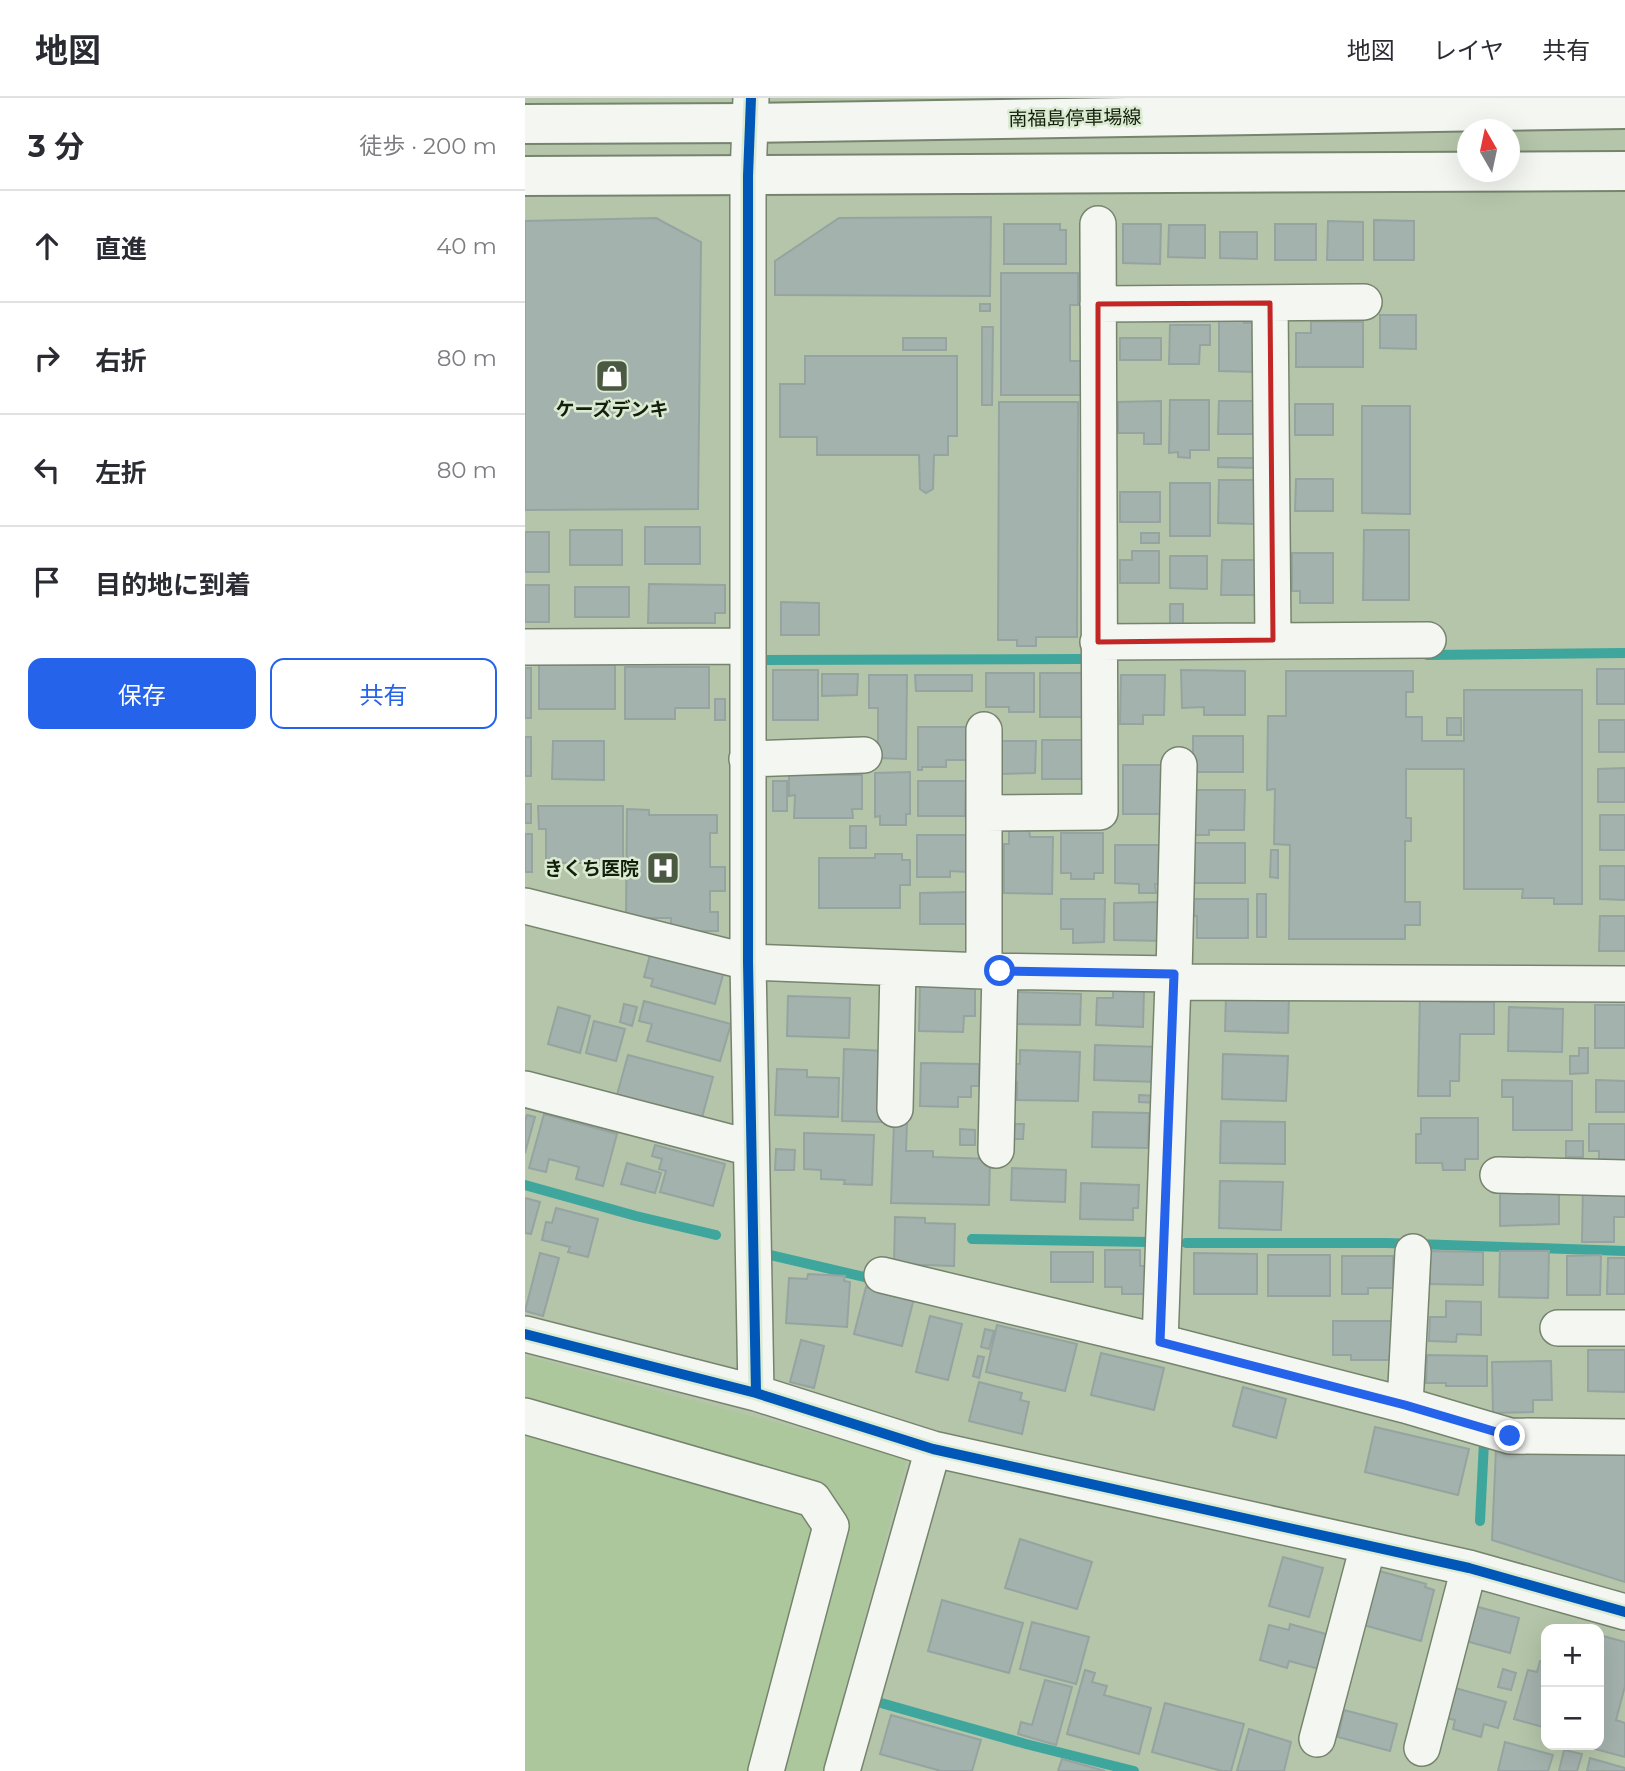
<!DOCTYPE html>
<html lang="ja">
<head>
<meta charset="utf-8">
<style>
	:root { --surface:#fff; --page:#f7f7f7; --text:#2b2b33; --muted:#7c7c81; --line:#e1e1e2; --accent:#2563eb }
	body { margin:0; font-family:Montserrat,"Noto Sans JP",sans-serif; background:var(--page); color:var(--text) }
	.controls { position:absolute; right:21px; bottom:21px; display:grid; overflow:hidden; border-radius:14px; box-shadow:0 7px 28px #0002 }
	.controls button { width:63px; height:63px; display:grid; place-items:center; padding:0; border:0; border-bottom:2px solid var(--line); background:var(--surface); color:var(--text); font:35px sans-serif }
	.compass { position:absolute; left:932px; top:21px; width:63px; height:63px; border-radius:50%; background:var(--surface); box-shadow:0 7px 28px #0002; rotate:351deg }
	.stop { position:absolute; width:21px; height:21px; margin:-16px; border:5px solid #2563eb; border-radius:50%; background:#fff }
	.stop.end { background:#2563eb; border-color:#fff; box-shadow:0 2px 7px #0008 }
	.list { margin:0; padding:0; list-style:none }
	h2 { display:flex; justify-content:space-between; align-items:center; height:91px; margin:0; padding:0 28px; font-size:30px }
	h2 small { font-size:23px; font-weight:400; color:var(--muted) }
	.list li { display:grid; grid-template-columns:46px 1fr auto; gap:21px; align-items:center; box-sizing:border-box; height:112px; padding:0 28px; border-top:2px solid var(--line) }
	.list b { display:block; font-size:26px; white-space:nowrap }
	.list em { font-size:23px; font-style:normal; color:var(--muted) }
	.actions { display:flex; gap:14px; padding:21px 28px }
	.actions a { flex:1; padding:16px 0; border:2px solid var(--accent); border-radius:14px; text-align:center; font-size:24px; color:var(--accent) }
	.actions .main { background:var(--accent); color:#fff }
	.icon { flex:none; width:38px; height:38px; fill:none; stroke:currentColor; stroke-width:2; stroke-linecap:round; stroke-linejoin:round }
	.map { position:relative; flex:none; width:1100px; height:1673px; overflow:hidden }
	header { display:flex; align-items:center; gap:42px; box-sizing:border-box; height:98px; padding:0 35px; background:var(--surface); border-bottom:2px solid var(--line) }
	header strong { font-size:33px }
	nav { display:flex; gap:38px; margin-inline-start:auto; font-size:24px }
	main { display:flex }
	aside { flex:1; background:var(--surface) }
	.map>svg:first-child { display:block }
	.built { fill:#abc79b }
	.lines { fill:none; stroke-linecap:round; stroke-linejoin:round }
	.stream { stroke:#3ea69c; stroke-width:10 }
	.building { fill:#a4b2ae; stroke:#95a4a0; stroke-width:2 }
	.minor-casing { stroke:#76846e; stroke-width:38 }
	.major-casing { stroke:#76846e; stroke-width:42 }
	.minor { stroke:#f4f6f2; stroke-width:35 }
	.major { stroke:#f4f6f2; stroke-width:38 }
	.cycleway-casing { stroke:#dbebd2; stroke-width:15 }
	.cycleway { stroke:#0057b8; stroke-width:10 }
	.route { stroke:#2563eb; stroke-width:9 }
	.marked { fill:none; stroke:#c22725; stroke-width:5; stroke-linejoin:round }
	.labels { text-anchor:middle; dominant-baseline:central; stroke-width:5; stroke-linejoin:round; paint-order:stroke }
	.street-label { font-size:19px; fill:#131f0c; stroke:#dbebd2 }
	.poi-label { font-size:19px; font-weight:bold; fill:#131f0c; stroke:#dbebd2 }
</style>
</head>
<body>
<header>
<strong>地図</strong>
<nav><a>地図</a><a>レイヤ</a><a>共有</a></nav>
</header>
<main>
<aside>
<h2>3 分<small>徒歩 · 200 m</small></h2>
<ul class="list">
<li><svg class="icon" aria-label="ahead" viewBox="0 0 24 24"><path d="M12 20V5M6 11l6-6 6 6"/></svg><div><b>直進</b></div><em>40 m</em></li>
<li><svg class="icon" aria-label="right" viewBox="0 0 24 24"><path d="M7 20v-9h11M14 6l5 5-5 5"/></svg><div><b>右折</b></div><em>80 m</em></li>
<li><svg class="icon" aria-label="left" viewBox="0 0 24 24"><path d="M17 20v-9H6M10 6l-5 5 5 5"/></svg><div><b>左折</b></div><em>80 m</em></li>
<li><svg class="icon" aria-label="arrive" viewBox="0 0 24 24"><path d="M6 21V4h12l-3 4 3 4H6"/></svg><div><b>目的地に到着</b></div></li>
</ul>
<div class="actions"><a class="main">保存</a><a>共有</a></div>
</aside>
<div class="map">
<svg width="1100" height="1673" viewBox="0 0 1100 1673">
	<rect width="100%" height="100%" fill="#b4c5a9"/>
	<path class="built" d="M0,1258L382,1360L298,1673H0Z"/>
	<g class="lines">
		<path class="stream" d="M902,557L1100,555
			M235,562L556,561
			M0,1087L111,1118L191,1137
			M447,1141L624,1144
			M661,1145H862L1100,1153
			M237,1155L352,1182
			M951,1342L959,1344L955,1423
			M349,1603L501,1646L609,1673"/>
	</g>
	<path class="building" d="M466,119L465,198L250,197V163L314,120Z
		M131,120L176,144L173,411L0,412V123Z
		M849,122L889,123V162H849Z
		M803,123L838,124V162H802Z
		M479,126H535V132H541V166H479Z
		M598,126H636L635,166L598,165Z
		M750,126H791V162H750Z
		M644,127H680V160L643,159Z
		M695,134H732V161L695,160Z
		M476,175H553V207H545V263H556V297H476Z
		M455,206H465V213H455Z
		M855,217H891V251L855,250Z
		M694,222H719V225H733V274L694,273Z
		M786,223L838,224V269H771V235H786Z
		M645,227H685V247H675L674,266H644Z
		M457,229H468L467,307H457Z
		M378,240H421V252H378Z
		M595,240H636V262H595Z
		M280,258H432V338H423V357H409L408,391L401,395L395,391L394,357H292V339H255V286H280Z
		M645,302H684V352H665V360L653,359V354L644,355Z
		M636,303V346H619V335H593V304Z
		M694,303H735V336H693Z
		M474,304H553L552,539H511V548H492V542H473Z
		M770,306H808V337H770Z
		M837,308H885V416L837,415Z
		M693,360H733L734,370L693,369Z
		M771,381H808V413H770Z
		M694,382H731V426L693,425Z
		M645,385H685V438H645Z
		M595,394H635V424H595Z
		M120,429H175V466H120Z
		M45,432H97V467H45Z
		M839,432H884V502H838Z
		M0,434H24V474H0Z
		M616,435H634V445H616Z
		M607,453H634V485H595V462H607Z
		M767,455H808V505H775V493H767Z
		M645,458H682V491L645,490Z
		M697,462H732V497H696Z
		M124,486L200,487V515H190V525H123Z
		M0,487H24V524H0Z
		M50,489H104V519H50Z
		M256,504L294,505V537H256Z
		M645,506H658V527H645Z
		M14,567H90V611H14Z
		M100,569H184V610H150V621H100Z
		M0,570H6V620H0Z
		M1072,571H1100V606H1072Z
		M248,572H293V622H248Z
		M656,572L720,573V617H679V609L657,610Z
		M761,573H888V594H881V619H897V643H939V592H1057V806H1029V800H997L998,791H939V671H881V720H886V743H880V804H895V827H880V841H764L765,747L749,746L750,691L742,692L743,618H761Z
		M461,575H509V614H484V609H461Z
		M515,575H557V619H515Z
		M297,576H333L332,597L297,598Z
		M344,577H382L381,661L353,660V610H344Z
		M390,577H447V593H391Z
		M596,577H640L639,617H618V626H595Z
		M190,601H200V622H190Z
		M922,620H936V637H922Z
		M1074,622H1100V654H1074Z
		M393,629H442V662H421V669H397V672H393Z
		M668,638H718V674H668Z
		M0,639H6V678H0Z
		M517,642H557V681H517Z
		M28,643H79V682L27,681Z
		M477,643H511L510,675L477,676Z
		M598,667H636V716H598Z
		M1100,670V704H1073V671Z
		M385,674V716H381V727H355V718L350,719V675Z
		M264,677H337V711H327L328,720H269L270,697L264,698Z
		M248,683H262V713H248Z
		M393,683H441L440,718H393Z
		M668,692H720L719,732H684V737H666Z
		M0,706H6V725H0Z
		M13,708H98V765H21V731H14Z
		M102,711L124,712V717H192V735H185V769H200V793H185V814H193V833H167L146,827V820H101Z
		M1075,717H1100V752H1075Z
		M325,728H341V750H325Z
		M484,730H504L505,739H528L527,796L479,795V746H484Z
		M536,735H578V775H569V781H546V775H536Z
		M0,736H7V774H0Z
		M392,737H442V774L425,773V779H392Z
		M668,745H720V785H668Z
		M590,747H640V786H630L631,795H614V786L590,785Z
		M746,752H753V780L745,779Z
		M350,756H377V762H385V787H375V810H294V760H350Z
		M1075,768H1100V802L1075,801Z
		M443,794V826H395V795Z
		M732,796H741V839H732Z
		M536,801H580L579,844L548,845V831H536Z
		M665,801H723V840H672V818H665Z
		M640,804V843L589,842V805Z
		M1075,818H1100V853H1074Z
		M126,853L199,873L190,906L126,888L128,881L119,879Z
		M395,888L450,889V918H439L438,934L394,933Z
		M588,892H619L618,929L571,927L572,900H588Z
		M490,894L556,896L555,927L489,926Z
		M895,896H916V904H969V936H935L934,983H925V998H893Z
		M263,898L325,900L324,940L262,938Z
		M701,898L764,900L763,935L700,933Z
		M119,903L206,926L195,963L122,943L127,926L114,923Z
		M99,906L112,909L107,928L95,924Z
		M1070,907H1100V950H1070Z
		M33,909L65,918L55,955L23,946Z
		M984,909L1038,911L1037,954L983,953Z
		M69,923L100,931L91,963L61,955Z
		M570,947L636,949L634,984L569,982Z
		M1054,950H1063V975L1045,976V958H1054Z
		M319,951L361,953L359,1024L317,1023Z
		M495,952L555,954L553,1003L492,1002V984H487L488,966H495Z
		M698,956L763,958L761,1003L697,1001Z
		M103,957L188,979L175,1027L90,1004Z
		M396,965L454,966V988H446V999H433V1009L395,1008Z
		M252,971L282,972V979L314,980L313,1019L250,1017Z
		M977,982L1047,983V1032H988V999H977Z
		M1071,982L1100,983V1014H1071Z
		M614,997L635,998L634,1005L614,1004Z
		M568,1014L624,1015L623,1050L567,1049Z
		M19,1016L92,1036L78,1088L51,1081L54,1069L24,1061L21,1074L4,1070Z
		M2,1017L10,1019L0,1055V1023Z
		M896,1020H953V1061H940V1072H918L917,1065H891V1036H896Z
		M696,1023L760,1024V1066L695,1065Z
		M369,1025H382L381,1053H408V1059L465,1061L464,1107L366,1105Z
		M486,1026H499L498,1041H486Z
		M1064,1026H1100V1063H1074V1053H1064Z
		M435,1031L450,1032V1047H435Z
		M279,1035L349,1037L347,1087L319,1086L320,1082L296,1081V1072L279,1071Z
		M1041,1043H1058V1059H1041Z
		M130,1047L200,1066L188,1108L135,1094L141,1073L134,1071L137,1061L127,1058Z
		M251,1051L270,1052L269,1072H250Z
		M102,1065L136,1075L130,1095L96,1086Z
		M487,1070L541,1072L540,1104L486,1102Z
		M695,1083L758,1084L756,1132L694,1130Z
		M556,1085L614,1087L613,1110H608V1122L555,1121Z
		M975,1087H1034V1126L975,1128Z
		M1058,1088H1100V1119H1089V1144H1057Z
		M0,1100L15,1104L6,1136L0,1135Z
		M31,1110L73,1121L63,1159L43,1154L45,1149L17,1142L21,1124L27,1125Z
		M370,1119L400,1120V1125L430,1126L429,1168L369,1166Z
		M580,1152H615V1168H630V1196H597V1189H580Z
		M905,1153L958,1154V1187L905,1186Z
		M975,1153H1024L1023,1200L974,1199Z
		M526,1154H568V1184H526Z
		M15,1155L34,1160L18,1218L0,1213Z
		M669,1155L732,1156V1196H669Z
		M743,1157H805V1198H743Z
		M1076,1157L1075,1197H1042V1158Z
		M817,1158H868V1190H843V1196H817Z
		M1083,1160H1100V1196H1082Z
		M283,1176L320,1178L319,1183L325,1184L322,1229L261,1225L264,1180L282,1181Z
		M341,1189L389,1200L377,1248L329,1236Z
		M921,1203L956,1204V1237L932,1236L931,1244L904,1243L905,1219H921Z
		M405,1218L437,1226L423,1282L391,1274Z
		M808,1223H873V1262H826V1257H808Z
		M472,1227L552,1246L540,1293L461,1274Z
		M460,1231L469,1233L464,1251L456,1249Z
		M276,1242L299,1248L289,1290L265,1284Z
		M1063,1252H1100V1294L1063,1293Z
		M576,1255L639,1270L629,1312L566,1297Z
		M902,1257L962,1258V1288H921V1285H901Z
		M453,1258L459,1259L454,1280L448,1278Z
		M1026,1263L1027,1302H1008V1314L968,1315L967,1264Z
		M454,1284L497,1295L495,1302L504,1304L497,1336L444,1323Z
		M718,1289L761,1301L751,1340L708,1328Z
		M850,1329L944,1351L933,1397L840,1374Z
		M971,1350L1100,1351V1484L967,1442Z
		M495,1441L567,1464L552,1511L480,1490Z
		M758,1459L798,1470L784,1519L744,1508Z
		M851,1472L901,1486L900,1489L909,1492L896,1543L835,1526Z
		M417,1502L498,1525L484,1575L403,1553Z
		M946,1507L994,1520L985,1555L937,1542Z
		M507,1524L564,1539L551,1586L495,1571Z
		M765,1526L808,1538L798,1572L764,1563L762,1570L735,1562L744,1527L764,1532Z
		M1078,1538L1100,1544V1588L1091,1622L1100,1625V1659L1055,1647H1074V1552Z
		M1015,1563L1021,1565V1630L989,1621L1003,1572L1012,1574Z
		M978,1571L991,1575L986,1592L973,1589Z
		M560,1572L570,1575L567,1584L582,1588L579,1597L626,1610L614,1656L542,1636Z
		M520,1582L547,1589L531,1647L493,1636L496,1624L507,1627Z
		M930,1590L981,1604L973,1630L959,1626L956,1639L928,1631L930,1622L920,1620Z
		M640,1605L719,1626L706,1673H697L627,1654Z
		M819,1612L872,1626L865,1653L813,1639Z
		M366,1617L456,1642L447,1673H416L355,1656Z
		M724,1631L766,1644L759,1673H712Z
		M980,1644L1028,1657L1023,1673H973Z
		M1039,1652L1057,1656L1052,1673H1034Z
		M1065,1660L1100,1670V1673H1062Z
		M537,1661L580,1673H533Z"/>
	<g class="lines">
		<defs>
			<path id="minor" d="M226,0L223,78V864L231,1295
				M745,205L748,542
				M573,206L839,204
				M573,544L903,542
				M0,549L223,548
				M459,632V873
				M222,661L339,657
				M459,715L575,714L573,126
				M0,808L223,864L459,873L649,876L648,884L1100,886
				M649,876L654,667
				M0,991L226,1050
				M370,1011L373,870
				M471,1052L475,873
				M973,1077L1100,1080
				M357,1177L635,1244L880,1307L985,1338L1100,1339
				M1033,1230H1100
				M0,1236L231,1295L408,1351L944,1470L1100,1514
				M635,1244L648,884
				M880,1307L888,1154
				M0,1318L288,1401L306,1428L241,1673
				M792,1641L843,1448
				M897,1650L944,1470
				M317,1673L408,1351"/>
			<path id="major" d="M0,26L226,25L1100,11
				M0,78L1100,73"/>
		</defs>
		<use href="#minor" class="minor-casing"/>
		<use href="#major" class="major-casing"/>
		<use href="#minor" class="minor"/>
		<use href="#major" class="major"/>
		<defs>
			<path id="cycleway" d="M226,0L223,78V864L231,1295
				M0,1236L231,1295L408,1351L944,1470L1100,1514"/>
		</defs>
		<use href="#cycleway" class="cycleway-casing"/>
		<use href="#cycleway" class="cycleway"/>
	</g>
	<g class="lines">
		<path class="route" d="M475,873L649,876L635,1244L880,1307L985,1338"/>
	</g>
	<path class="marked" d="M745,205L748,542L573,544V206Z"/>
	<defs>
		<symbol id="shop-square" viewBox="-11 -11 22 22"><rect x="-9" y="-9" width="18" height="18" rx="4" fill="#4b5943" stroke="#dbebd2"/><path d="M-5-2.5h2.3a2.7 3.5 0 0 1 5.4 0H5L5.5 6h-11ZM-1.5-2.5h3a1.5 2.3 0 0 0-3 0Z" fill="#fff"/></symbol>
		<symbol id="hospital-square" viewBox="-11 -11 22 22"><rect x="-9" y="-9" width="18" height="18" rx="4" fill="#4b5943" stroke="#dbebd2"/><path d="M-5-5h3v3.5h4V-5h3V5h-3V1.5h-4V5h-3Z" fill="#fff"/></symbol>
	</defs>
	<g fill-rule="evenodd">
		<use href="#shop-square" x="68" y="259" width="38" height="38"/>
		<use href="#hospital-square" x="119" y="751" width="38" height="38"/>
	</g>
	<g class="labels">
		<g class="street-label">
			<text transform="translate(550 20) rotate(-1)">南福島停車場線</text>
		</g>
		<g class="poi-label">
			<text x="87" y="311">ケーズデンキ</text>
			<text x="114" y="770" text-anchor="end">きくち医院</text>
		</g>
	</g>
</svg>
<div class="controls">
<button>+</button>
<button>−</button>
</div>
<svg class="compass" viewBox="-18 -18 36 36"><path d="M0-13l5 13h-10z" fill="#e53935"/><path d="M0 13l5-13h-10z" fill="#7c7c81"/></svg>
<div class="stop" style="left:475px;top:873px"></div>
<div class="stop end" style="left:985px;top:1338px"></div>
</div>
</main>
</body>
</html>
